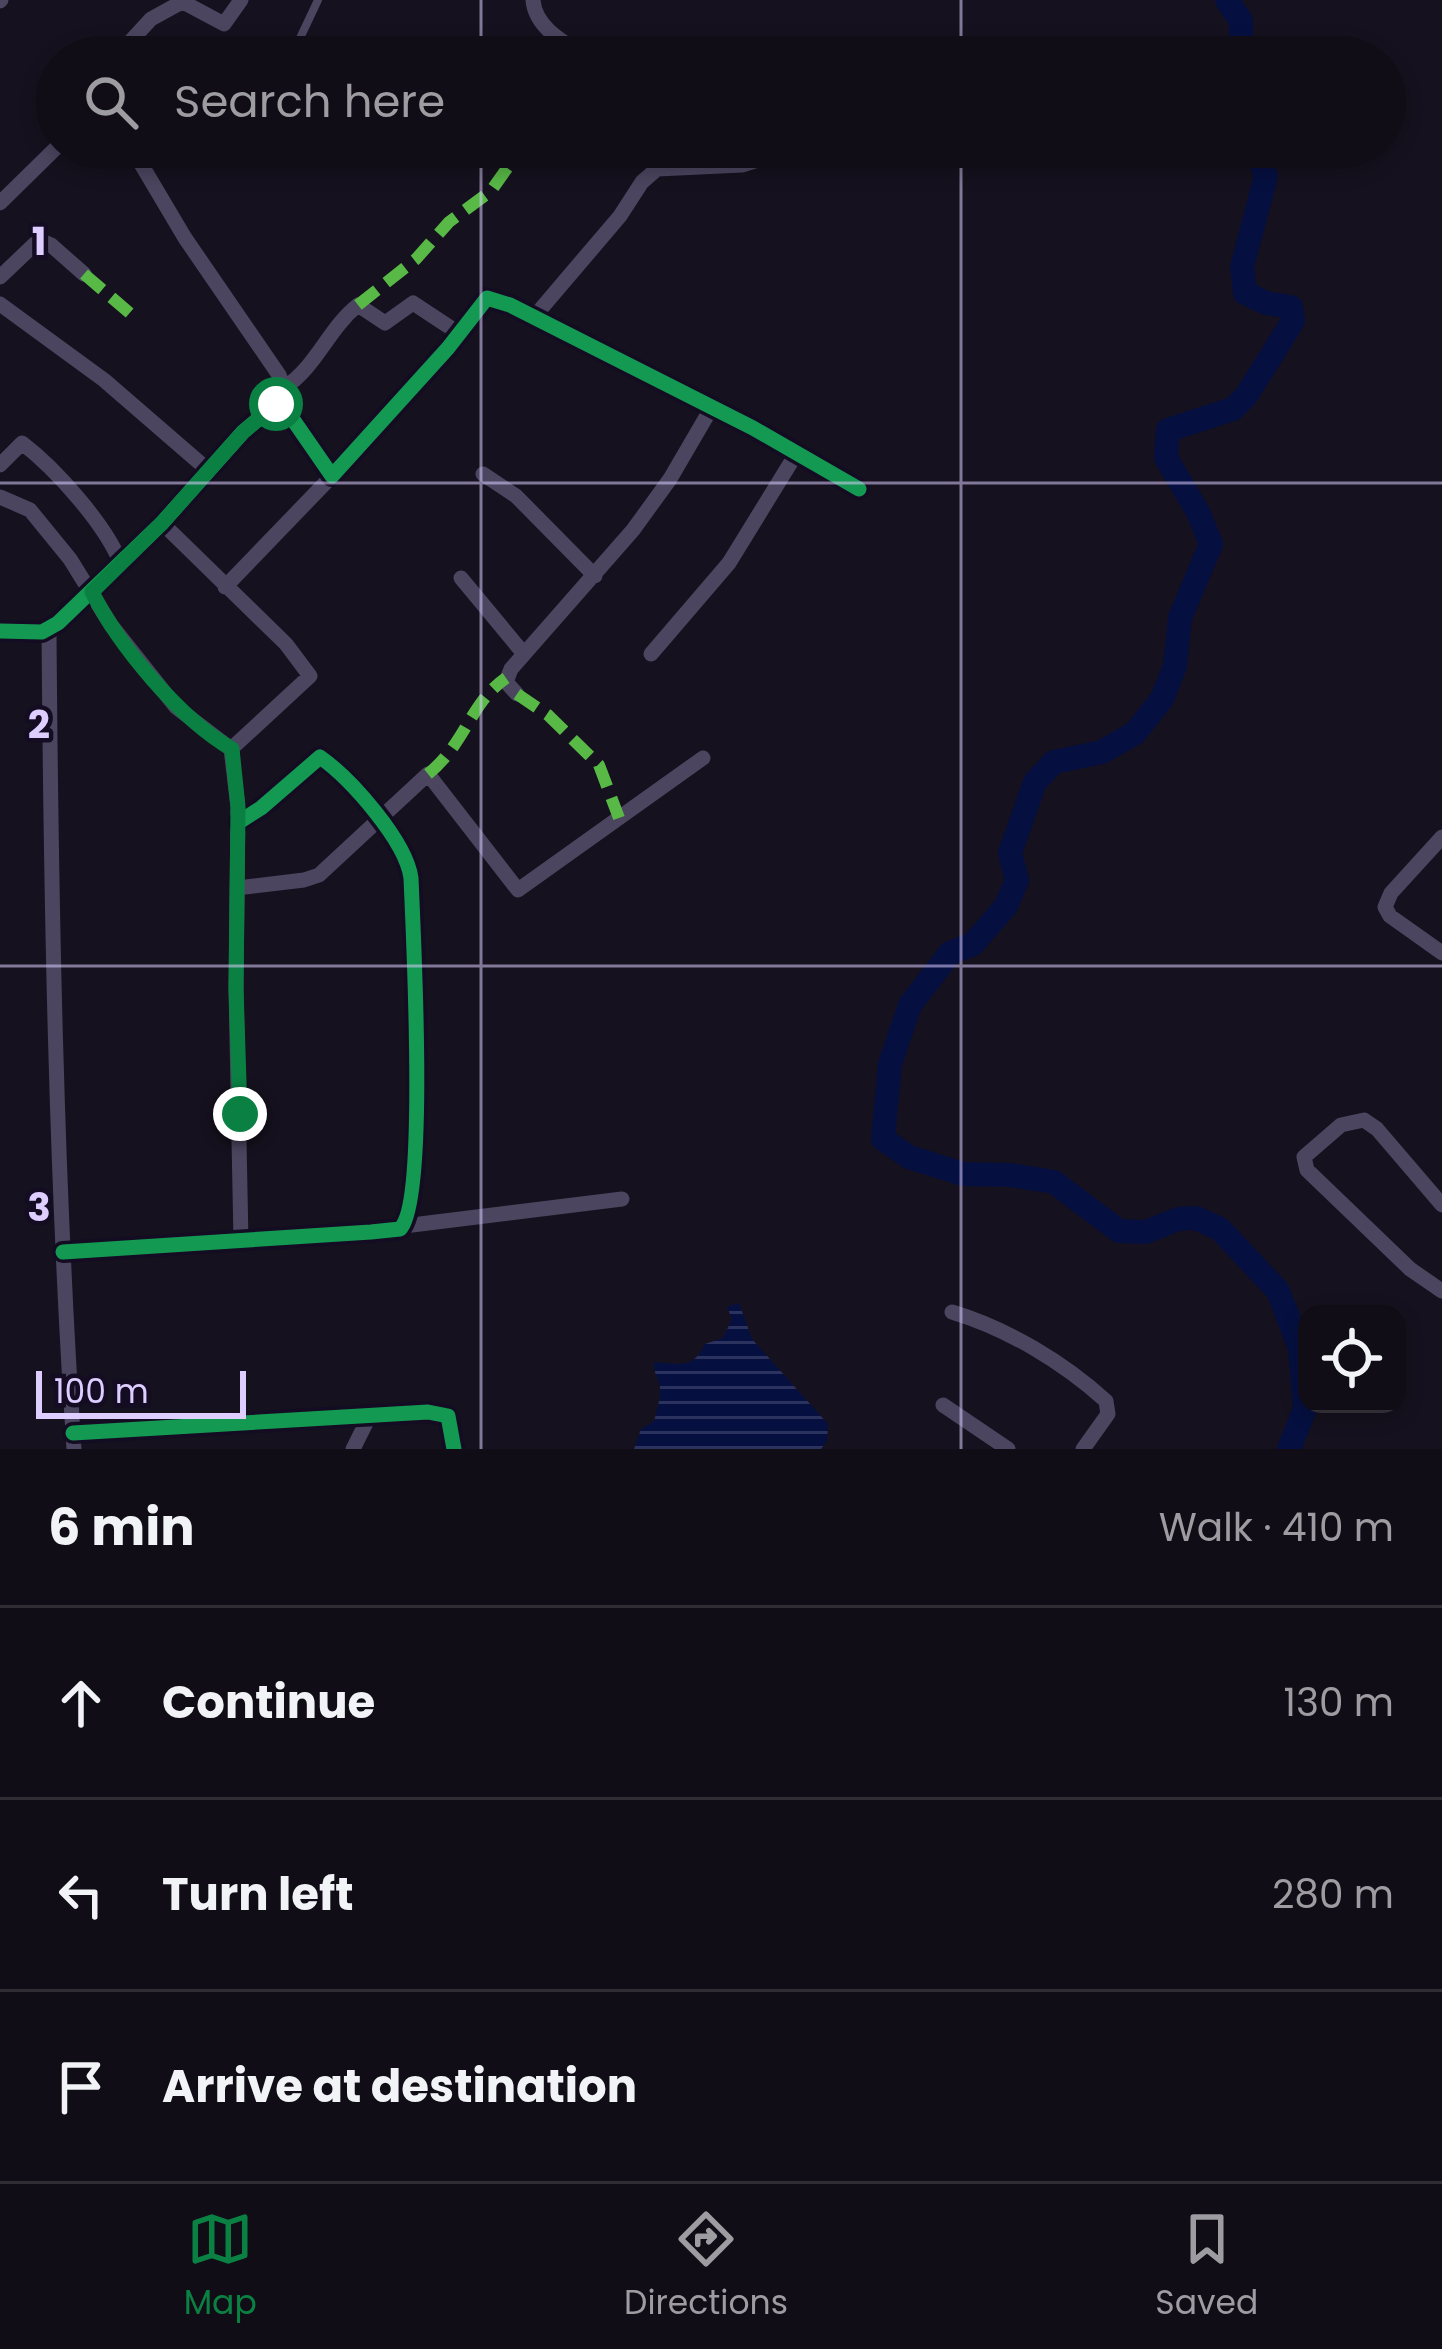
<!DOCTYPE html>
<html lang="en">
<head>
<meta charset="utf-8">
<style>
	:root { --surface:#100d16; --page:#1e1b23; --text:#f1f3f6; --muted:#9c9ca1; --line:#302d35; --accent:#0b8043 }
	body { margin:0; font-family:Poppins,sans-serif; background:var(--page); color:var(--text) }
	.controls { position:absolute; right:36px; bottom:36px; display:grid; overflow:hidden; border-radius:24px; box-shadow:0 6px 18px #0003 }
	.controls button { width:108px; height:108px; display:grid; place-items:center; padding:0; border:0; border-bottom:3px solid var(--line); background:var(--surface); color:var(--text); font:60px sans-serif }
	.scale { position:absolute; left:36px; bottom:30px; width:210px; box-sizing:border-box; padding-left:12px; border:6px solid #ddceff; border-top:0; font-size:33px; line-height:42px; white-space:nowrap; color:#ddceff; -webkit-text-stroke:9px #140c23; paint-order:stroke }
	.stop { position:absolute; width:36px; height:36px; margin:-27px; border:9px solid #0b8043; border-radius:50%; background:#fff }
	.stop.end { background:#0b8043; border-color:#fff; box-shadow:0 3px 12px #0008 }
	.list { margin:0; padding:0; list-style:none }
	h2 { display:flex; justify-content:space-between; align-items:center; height:156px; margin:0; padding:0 48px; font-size:51px }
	h2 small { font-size:39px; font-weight:400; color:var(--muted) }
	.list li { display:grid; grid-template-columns:78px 1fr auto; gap:36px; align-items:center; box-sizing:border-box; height:192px; padding:0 48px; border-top:3px solid var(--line) }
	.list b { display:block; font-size:45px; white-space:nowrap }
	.list em { font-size:39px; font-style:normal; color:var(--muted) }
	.icon { flex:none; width:66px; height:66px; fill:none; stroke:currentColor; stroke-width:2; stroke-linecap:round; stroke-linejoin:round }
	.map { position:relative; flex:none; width:1442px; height:1449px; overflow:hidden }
	.search { position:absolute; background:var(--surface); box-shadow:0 6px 18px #0003; left:36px; right:36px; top:36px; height:132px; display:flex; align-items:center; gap:30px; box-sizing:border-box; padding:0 42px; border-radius:66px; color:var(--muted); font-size:45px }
	.sheet { height:732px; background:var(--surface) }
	nav { display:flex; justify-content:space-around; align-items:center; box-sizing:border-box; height:168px; border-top:3px solid var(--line); background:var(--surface); font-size:33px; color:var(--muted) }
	nav a { display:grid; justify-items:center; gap:6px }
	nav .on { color:var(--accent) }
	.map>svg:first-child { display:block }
	.water { fill:url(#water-rules) }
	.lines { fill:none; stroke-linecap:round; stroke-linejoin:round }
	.river { stroke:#061040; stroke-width:24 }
	.lane { stroke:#4b455f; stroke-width:8 }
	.street { stroke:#4b455f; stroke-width:15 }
	.quiet { stroke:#58b947; stroke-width:12; stroke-dasharray:24 12; stroke-linecap:butt }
	.cycleway-casing { stroke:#140c23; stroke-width:22 }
	.cycleway { stroke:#139951; stroke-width:15 }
	.route { stroke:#0b8043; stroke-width:15 }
	.grid { fill:none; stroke:#ddceff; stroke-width:3; stroke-opacity:0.55 }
	.grid-label { font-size:39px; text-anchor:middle; font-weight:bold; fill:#ddceff; stroke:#140c23; stroke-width:9; stroke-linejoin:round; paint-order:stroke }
</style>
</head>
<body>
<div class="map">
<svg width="1442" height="1449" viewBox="0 0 1442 1449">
	<defs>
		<pattern id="water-rules" width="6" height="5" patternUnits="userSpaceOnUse" patternTransform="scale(3)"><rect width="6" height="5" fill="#061040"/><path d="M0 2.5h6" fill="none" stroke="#2a325d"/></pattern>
	</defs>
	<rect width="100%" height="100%" fill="#15111e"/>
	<path class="water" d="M739,1303L752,1339L828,1424L827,1441L821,1449H634L641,1429L654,1421C657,1411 661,1396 660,1387C658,1376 653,1373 654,1362C676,1363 693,1371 705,1344L723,1338L732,1319L727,1307Z"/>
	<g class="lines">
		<path class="river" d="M1227,0L1241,21V57
			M1255,147L1266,176L1242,267L1245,293L1266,303L1291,307L1293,321L1246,396L1233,409L1168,430L1166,458L1198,512L1211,544L1180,618L1175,666L1162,699L1135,733L1102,752L1054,762L1035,782L1010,853L1017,880L1006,906L973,944L950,953L910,1005L890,1064L883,1139L909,1157L963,1174L1010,1175L1054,1182L1119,1231L1146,1232L1178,1219L1196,1218L1220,1229L1278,1291L1300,1348L1305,1409L1289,1449"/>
		<path class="lane" d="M293,53L318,0"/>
		<path class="street" d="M179,0L224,24L241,0
			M533,0C535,28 565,43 587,57
			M0,1L1,0
			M116,57L151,19L182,2
			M131,147L185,238L279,375L284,388L276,404
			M0,203L57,147
			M0,277L39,240L51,245L84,274
			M0,304L104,380L208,470
			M534,317L620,216L642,182L657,169L742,165L761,159L737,147
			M284,388C317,366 328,329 358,305L385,323L413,303L460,334
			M0,465L22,443C56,469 106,525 121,564
			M483,474L516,496L595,576
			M0,497L30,510L70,559L111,625L176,707L231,749
			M162,523L286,644L310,676L231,749
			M461,578L524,654
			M225,587L332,476
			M49,630C51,903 56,1177 74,1449
			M0,631L42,632L58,623L162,523L243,432L276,404L285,408L332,476L448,348L487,298L510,305L753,428L859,489
			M651,654L729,563L796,454
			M517,694L506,682L511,669L633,530L670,479L712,407
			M231,749L238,807L236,989L241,1241
			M1442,837L1391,893L1385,907L1390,916L1442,953
			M237,888L304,880L319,875L428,774L518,890L703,758
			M1442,1205L1377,1129L1364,1120L1341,1125L1304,1157L1307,1170L1410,1269L1442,1291
			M404,1226L622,1199
			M63,1252L371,1232L400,1229C428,1203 413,930 411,878C406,841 351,779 320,757L261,808L239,822
			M952,1312C1008,1329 1063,1362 1106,1401L1108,1414L1083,1449
			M943,1405L1008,1449
			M73,1433L428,1412L448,1416L454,1449
			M353,1449L370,1415"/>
		<path class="quiet" d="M566,57L576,50
			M84,274L132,315
			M358,305L416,259L449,222L491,191L522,147
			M517,694L548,715L599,765L619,818
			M428,774C467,742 469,704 506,678"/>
		<defs>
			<path id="cycleway" d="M0,631L42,632L58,623L162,523L243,432L276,404L285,408L332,476L448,348L487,298L510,305L753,428L859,489
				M63,1252L371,1232L400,1229C428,1203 413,930 411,878C406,841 351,779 320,757L261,808L239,822
				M73,1433L428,1412L448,1416L454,1449"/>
		</defs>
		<use href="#cycleway" class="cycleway-casing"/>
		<use href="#cycleway" class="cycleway"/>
	</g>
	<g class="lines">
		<path class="route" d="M240,1114L236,988L238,807L232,749C180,719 119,646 92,592L162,523L243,432L276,404"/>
	</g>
	<path class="grid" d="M481,0V57M961,0V57M481,147V1449M961,147V1449M0,483H1442M0,966H1442"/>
	<g class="grid-label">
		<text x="39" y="255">1</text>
		<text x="39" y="738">2</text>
		<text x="39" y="1221">3</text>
	</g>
</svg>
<div class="controls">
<button><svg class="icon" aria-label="locate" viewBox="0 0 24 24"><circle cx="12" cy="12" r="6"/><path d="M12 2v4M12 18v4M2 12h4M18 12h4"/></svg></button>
</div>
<div class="scale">100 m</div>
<div class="stop" style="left:276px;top:404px"></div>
<div class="stop end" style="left:240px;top:1114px"></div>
<div class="search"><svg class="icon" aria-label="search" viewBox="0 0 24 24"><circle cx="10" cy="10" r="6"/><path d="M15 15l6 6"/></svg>Search here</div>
</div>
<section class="sheet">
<h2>6 min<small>Walk · 410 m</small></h2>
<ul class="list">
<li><svg class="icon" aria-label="ahead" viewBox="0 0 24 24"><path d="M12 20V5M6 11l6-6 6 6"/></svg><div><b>Continue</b></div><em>130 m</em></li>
<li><svg class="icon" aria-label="left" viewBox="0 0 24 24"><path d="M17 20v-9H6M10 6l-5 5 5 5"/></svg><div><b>Turn left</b></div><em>280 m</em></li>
<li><svg class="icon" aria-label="arrive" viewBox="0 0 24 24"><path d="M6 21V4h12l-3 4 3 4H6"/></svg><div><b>Arrive at destination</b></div></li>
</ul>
</section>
<nav>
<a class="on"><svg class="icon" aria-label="map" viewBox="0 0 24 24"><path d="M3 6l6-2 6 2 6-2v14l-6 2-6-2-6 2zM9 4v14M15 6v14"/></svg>Map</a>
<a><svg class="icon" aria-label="directions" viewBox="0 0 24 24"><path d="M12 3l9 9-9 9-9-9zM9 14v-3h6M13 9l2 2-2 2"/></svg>Directions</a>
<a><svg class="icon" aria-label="saved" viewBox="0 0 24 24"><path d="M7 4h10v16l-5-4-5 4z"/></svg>Saved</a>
</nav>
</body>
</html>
